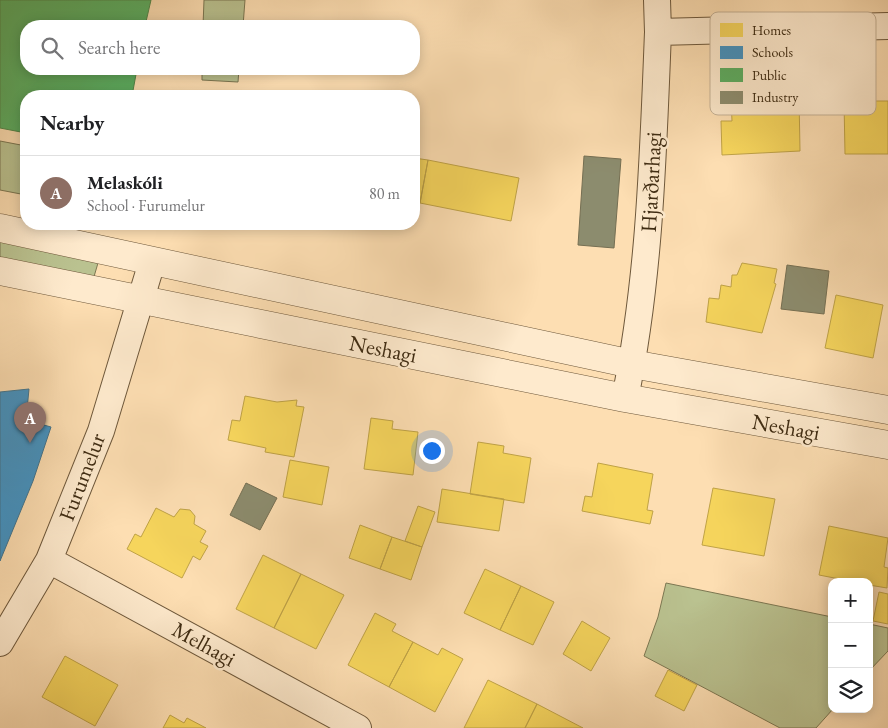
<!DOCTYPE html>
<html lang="en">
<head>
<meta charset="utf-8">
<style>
	:root { --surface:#fff; --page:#f2f2f2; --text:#202124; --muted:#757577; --line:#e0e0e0; --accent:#b45309 }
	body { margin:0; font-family:"EB Garamond",serif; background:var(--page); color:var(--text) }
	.controls { position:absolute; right:15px; bottom:15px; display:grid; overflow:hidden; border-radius:10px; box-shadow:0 2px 12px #0003 }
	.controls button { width:45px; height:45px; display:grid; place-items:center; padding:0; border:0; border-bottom:1px solid var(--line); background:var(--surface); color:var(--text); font:25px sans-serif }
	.you { position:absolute; left:431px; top:450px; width:18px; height:18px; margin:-12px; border:4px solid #fff; border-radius:50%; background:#1a73e8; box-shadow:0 0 0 8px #1a73e833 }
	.badge { display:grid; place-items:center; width:32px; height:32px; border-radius:50%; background:var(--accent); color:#fff; font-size:16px; font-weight:700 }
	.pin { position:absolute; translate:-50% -41px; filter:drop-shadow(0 1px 2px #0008) }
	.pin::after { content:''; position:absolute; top:26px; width:18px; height:15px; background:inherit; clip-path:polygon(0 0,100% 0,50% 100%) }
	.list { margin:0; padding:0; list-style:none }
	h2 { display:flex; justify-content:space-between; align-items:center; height:65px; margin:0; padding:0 20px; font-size:21px }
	h2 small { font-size:16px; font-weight:400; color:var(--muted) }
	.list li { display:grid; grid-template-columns:32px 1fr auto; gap:15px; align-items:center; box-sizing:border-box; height:75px; padding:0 20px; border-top:1px solid var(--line) }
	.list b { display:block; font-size:19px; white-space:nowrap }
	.list p { margin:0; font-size:16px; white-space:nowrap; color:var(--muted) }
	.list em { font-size:16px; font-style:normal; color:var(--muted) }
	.icon { flex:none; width:28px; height:28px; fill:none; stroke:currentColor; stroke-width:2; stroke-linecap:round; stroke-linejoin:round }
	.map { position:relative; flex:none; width:888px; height:728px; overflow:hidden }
	.search { position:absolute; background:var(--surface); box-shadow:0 2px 12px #0003; left:20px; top:20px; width:400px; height:55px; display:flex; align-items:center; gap:12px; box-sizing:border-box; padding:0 18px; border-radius:20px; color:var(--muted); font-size:19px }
	.panel { position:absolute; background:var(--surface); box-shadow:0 2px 12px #0003; left:20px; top:90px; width:400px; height:140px; border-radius:20px }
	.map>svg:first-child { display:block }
	.green { fill:#bac290; stroke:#7c7752 }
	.homes { fill:#f6d55c; stroke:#bfa246 }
	.schools { fill:#4393c3; stroke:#42748e }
	.public { fill:#5aae61; stroke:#52874a }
	.industry { fill:#8c8c6e; stroke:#756f53 }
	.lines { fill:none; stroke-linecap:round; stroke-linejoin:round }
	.minor-casing { stroke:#6e583b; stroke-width:28 }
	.tertiary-casing { stroke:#6e583b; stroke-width:29 }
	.minor { stroke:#feeacd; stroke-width:26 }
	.tertiary { stroke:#feeacd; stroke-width:28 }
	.labels { text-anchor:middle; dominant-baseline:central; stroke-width:5; stroke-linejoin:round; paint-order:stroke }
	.street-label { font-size:22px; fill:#3f2c13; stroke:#feeacd }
	.key { fill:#feeacd; stroke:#c5b195; stroke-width:1 }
	.key-label { font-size:14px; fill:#3f2c13 }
</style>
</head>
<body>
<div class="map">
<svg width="888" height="728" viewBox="0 0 888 728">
	<rect width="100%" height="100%" fill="#fddeb2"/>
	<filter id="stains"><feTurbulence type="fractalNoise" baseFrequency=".004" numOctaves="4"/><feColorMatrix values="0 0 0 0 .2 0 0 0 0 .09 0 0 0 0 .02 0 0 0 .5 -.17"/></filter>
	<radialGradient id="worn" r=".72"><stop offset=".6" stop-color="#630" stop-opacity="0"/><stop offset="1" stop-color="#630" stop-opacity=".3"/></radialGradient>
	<path class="green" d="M204,0H245L243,26H203Z
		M202,69H239L238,82L202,80Z
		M0,141L26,146V195L0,190Z
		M0,241L98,263L93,280L0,262Z
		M666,583L832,617L833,709L816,728H780L644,656L658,617Z
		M869,624L888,628V651L869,671Z"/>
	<path class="homes" d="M799,96L800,151L722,155L721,121H732L731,99Z
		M844,101H888V154H845Z
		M414,158L428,160L420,203L414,202Z
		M428,160L519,178L511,221L420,203Z
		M742,263L777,269L774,283L776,284L762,333L706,322L709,298L719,299L721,285L731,287L732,275H737Z
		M836,295L883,305L873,358L825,348Z
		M245,396L277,402L297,400L296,406L304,407L294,457L265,452L266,448L228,440L232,420L240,421Z
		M371,418L393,421L392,429L418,432L413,475L364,469Z
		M478,442L504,446L503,453L531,458L524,503L470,494Z
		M290,460L329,467L322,505L283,497Z
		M598,463L653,474L647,510L653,511L650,524L582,511L585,496L592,497Z
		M713,488L775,499L764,556L702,545Z
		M442,489L504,499L499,531L437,522Z
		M418,506L435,512L422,547L405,541Z
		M156,508L174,517L180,509L190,510L195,516L194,524L206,531L200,542L208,546L200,560L193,556L182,578L127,549L135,534L141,537Z
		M360,525L392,537L380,569L349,558Z
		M829,526L888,538L884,567L888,568L887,588L869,585V582H855L819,575Z
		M392,537L422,547L411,580L380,569Z
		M263,555L301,574L274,628L236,609Z
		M485,569L521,586L500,630L464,613Z
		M301,574L344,595L316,649L274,628Z
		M521,586L554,602L533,645L500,630Z
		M879,592L888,594V624L873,621Z
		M375,613L396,624L392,631L413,642L389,687L348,665Z
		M582,621L610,638L591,671L563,654Z
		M413,642L438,655L442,648L463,659L435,712L389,687Z
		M65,656L118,685L95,726L42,697Z
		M668,670L697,685L684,711L655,696Z
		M488,680L537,704L525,728H464Z
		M537,704L583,728H525Z
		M170,715L184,723L187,718L206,728H163Z"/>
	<path class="schools" d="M29,389L26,420L51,427L33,481L0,561V392Z"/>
	<path class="public" d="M0,0H151L145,26H26V69H137L132,96H26V133L0,128Z"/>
	<path class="industry" d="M584,156L621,159L614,248L578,245Z
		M787,265L829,271L824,314L781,309Z
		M246,483L277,498L260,530L230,515Z"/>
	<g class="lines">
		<defs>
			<path id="minor" d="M658,32L888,26
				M625,398C650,277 653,155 658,32L657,0
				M49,560L358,728
				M0,643L49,560L101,431L152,262"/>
			<path id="tertiary" d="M0,228L632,364L888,410
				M0,271L625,398L888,445"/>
		</defs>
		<use href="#minor" class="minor-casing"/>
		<use href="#tertiary" class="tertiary-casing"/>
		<use href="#minor" class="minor"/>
		<use href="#tertiary" class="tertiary"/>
	</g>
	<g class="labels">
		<g class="street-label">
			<text transform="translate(651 182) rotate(-87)">Hjarðarhagi</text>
			<text transform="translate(383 349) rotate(11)">Neshagi</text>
			<text transform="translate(786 427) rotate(10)">Neshagi</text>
			<text transform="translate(82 477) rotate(-69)">Furumelur</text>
			<text transform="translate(204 644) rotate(29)">Melhagi</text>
		</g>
	</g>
	<rect x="710" y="12" width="166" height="103" rx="8" class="key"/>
	<rect x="720" y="23" width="23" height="14" fill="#f6d55c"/>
	<rect x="720" y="46" width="23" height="13" fill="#4393c3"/>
	<rect x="720" y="68" width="23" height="14" fill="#5aae61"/>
	<rect x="720" y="91" width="23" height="13" fill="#8c8c6e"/>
	<g class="key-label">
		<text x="752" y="35">Homes</text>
		<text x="752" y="57">Schools</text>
		<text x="752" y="80">Public</text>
		<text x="752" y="102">Industry</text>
	</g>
	<rect width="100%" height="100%" filter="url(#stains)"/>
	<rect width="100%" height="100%" fill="url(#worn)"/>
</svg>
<div class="controls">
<button>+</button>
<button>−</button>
<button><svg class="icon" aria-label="layers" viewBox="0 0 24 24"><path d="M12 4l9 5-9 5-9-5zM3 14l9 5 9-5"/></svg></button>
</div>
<div class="you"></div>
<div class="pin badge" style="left:30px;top:443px;background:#8d6e63">A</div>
<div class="search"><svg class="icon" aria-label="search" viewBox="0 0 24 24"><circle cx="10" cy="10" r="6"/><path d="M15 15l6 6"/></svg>Search here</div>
<section class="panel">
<h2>Nearby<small></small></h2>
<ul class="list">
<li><span class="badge" style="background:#8d6e63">A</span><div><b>Melaskóli</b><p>School · Furumelur</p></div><em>80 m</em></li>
</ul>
</section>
</div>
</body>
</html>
